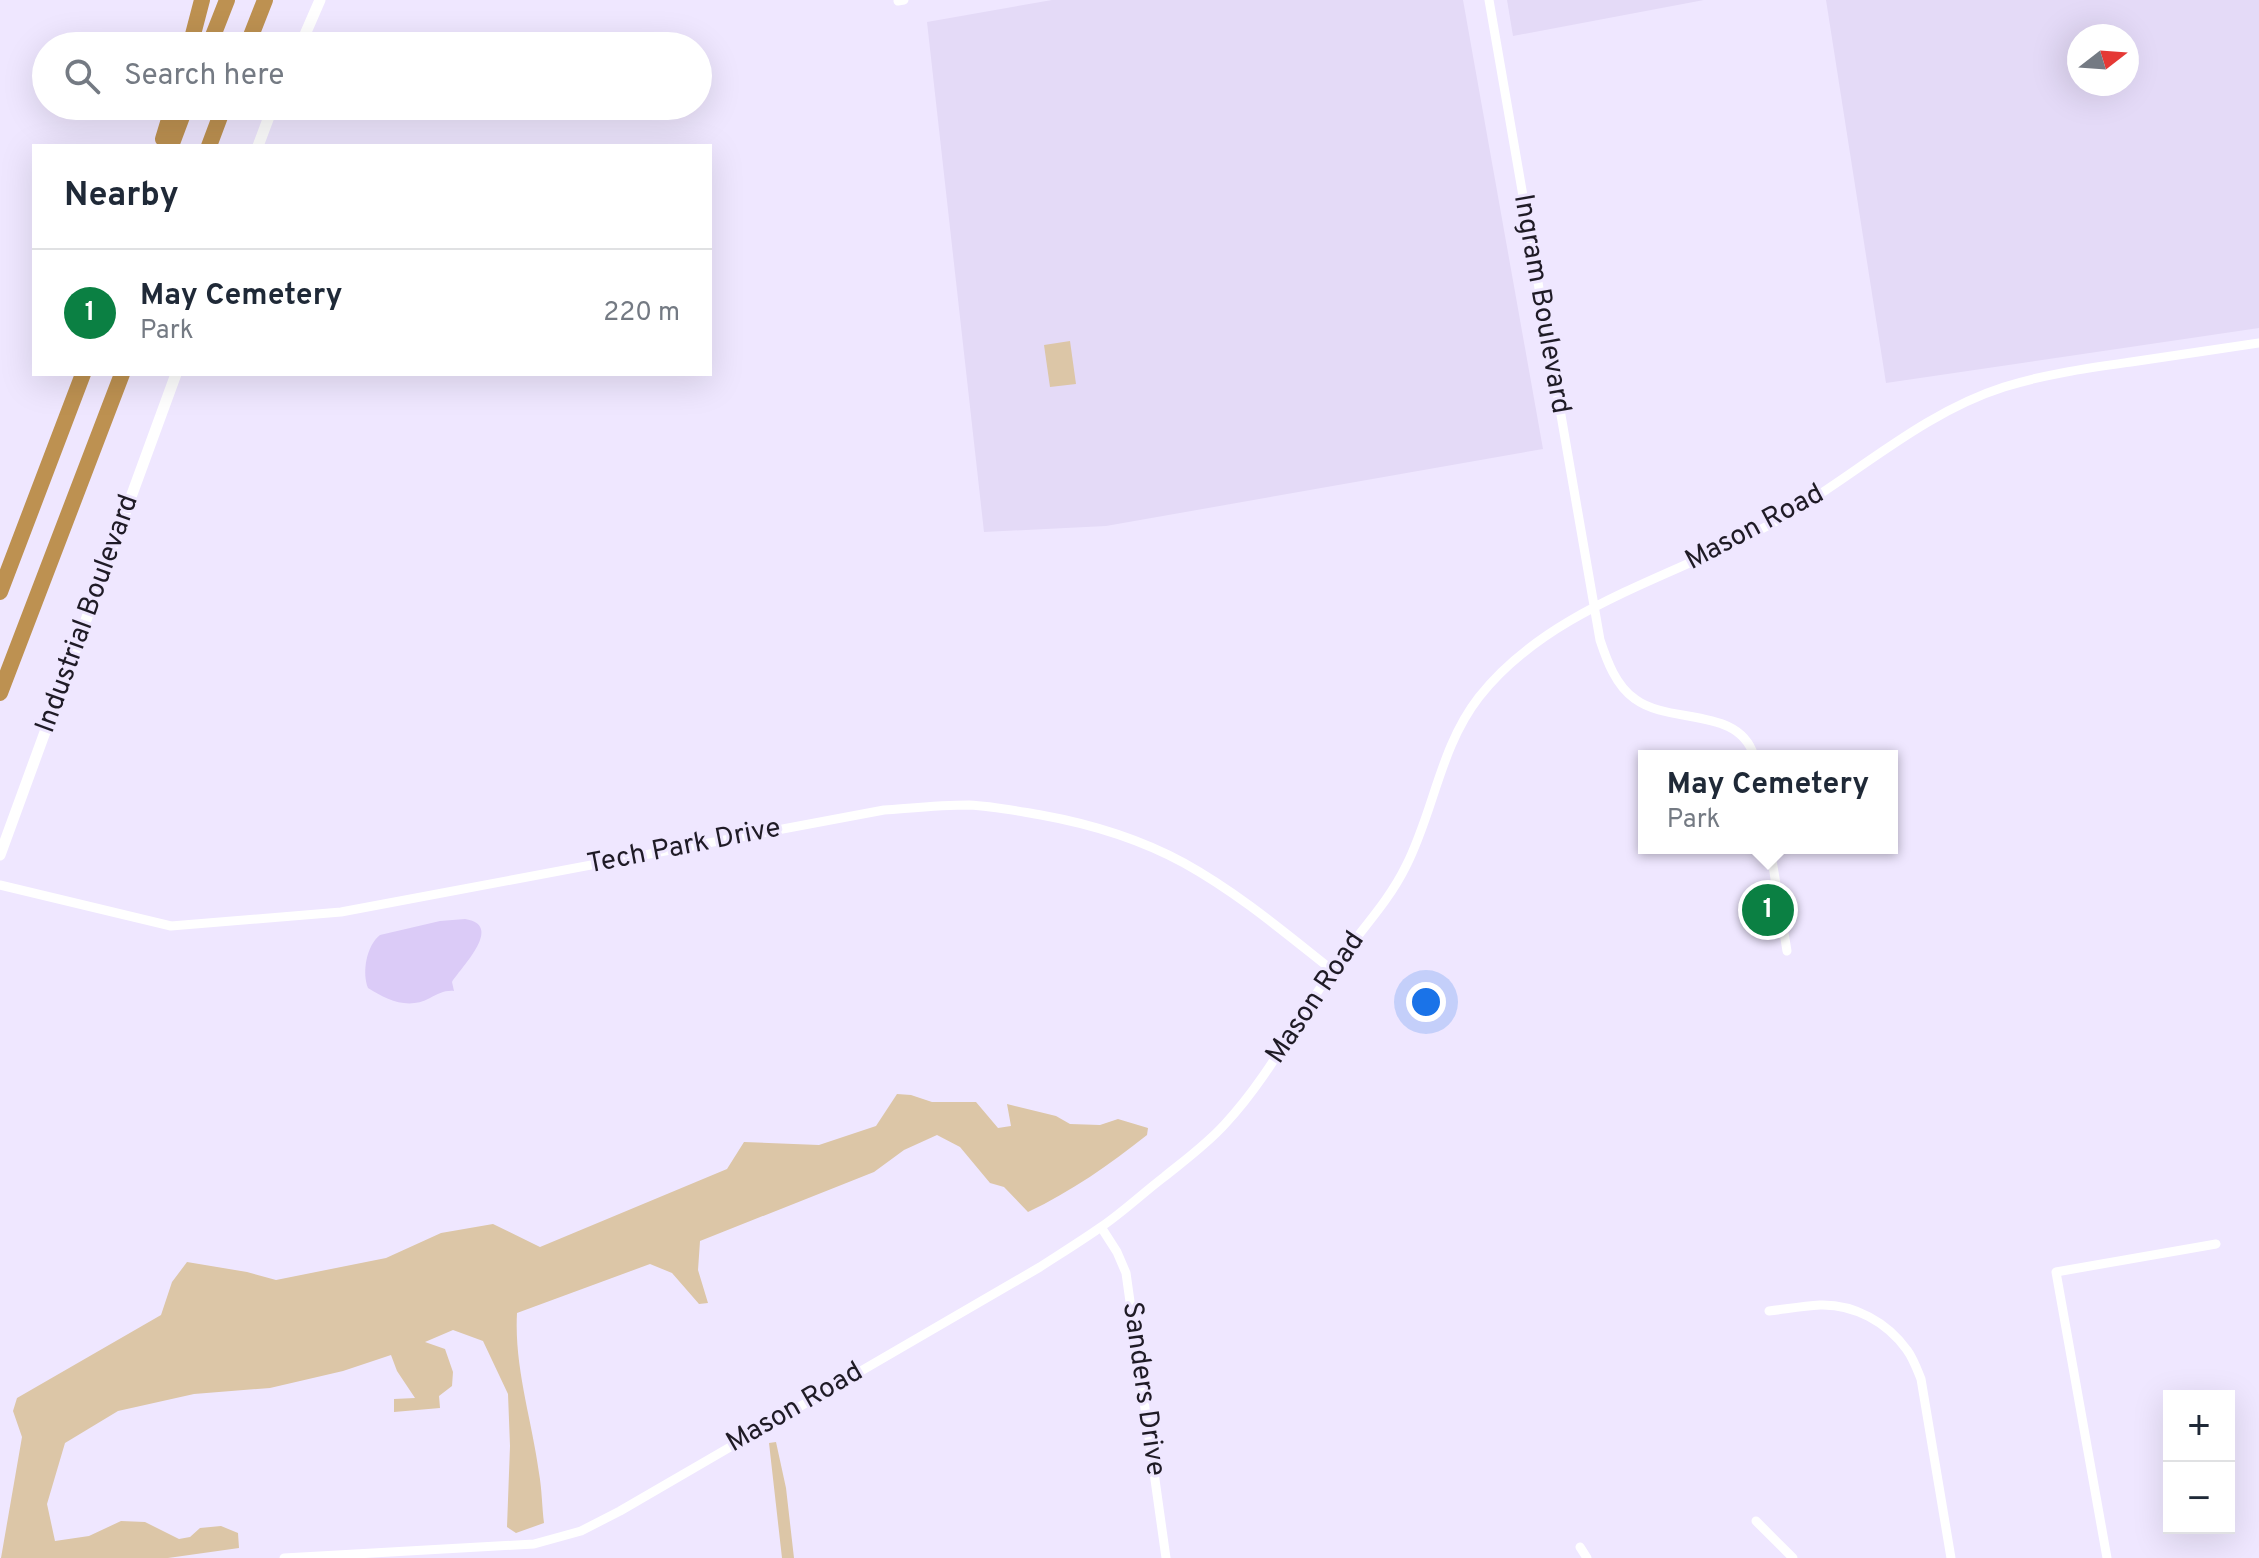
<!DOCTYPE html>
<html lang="en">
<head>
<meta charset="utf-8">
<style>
	:root { --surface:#fff; --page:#f2f2f3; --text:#1f2937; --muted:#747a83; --line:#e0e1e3; --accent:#0b8043 }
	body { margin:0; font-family:Overpass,sans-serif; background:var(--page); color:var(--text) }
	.controls { position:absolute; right:24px; bottom:24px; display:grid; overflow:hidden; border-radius:0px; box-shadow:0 8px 32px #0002 }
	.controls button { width:72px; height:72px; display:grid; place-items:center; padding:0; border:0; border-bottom:2px solid var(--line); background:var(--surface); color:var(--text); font:40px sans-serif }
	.compass { position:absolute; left:2067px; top:24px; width:72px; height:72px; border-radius:50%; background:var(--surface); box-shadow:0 8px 32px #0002; rotate:73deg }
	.you { position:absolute; left:1426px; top:1002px; width:28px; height:28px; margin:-20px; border:6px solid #fff; border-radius:50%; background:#1a73e8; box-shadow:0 0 0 12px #1a73e833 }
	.badge { display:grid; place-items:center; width:52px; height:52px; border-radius:50%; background:var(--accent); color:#fff; font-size:26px; font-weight:700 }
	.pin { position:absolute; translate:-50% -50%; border:4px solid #fff; box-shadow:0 2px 8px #0006 }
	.popup { position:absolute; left:1638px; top:750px; width:260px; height:104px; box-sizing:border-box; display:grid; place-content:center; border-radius:0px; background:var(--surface); filter:drop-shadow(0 2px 6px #0005); font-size:26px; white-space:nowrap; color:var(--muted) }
	.popup b { font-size:30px; color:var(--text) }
	.popup::after { content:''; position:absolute; left:50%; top:100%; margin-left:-16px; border:16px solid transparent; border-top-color:var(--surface) }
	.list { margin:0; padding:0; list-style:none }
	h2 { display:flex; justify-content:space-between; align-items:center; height:104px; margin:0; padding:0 32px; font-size:34px }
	h2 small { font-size:26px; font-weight:400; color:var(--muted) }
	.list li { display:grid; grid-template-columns:52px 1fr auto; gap:24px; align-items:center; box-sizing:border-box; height:128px; padding:0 32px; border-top:2px solid var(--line) }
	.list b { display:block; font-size:30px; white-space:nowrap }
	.list p { margin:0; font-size:26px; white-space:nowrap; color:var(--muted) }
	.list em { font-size:26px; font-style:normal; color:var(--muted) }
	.icon { flex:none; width:44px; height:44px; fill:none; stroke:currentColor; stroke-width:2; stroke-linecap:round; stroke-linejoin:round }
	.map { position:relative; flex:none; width:2259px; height:1558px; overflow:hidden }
	.search { position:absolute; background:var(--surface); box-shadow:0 8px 32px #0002; left:32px; top:32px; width:680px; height:88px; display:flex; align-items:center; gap:20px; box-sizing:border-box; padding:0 28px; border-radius:44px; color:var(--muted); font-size:30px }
	.panel { position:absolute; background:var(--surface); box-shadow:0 8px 32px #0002; left:32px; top:144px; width:680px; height:232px; border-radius:0px }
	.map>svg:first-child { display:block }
	.built { fill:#e4daf7; fill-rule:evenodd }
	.green { fill:#dcc6a7 }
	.water { fill:#dbcbf7 }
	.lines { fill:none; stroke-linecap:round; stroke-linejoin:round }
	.minor { stroke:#fff; stroke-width:9 }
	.tertiary { stroke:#fff; stroke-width:11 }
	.motorway { stroke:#bd9151; stroke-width:16 }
	.labels { text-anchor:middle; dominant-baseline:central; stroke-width:6; stroke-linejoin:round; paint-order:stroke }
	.street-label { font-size:28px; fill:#1f1b26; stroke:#efe7ff }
</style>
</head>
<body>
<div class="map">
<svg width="2259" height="1558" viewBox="0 0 2259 1558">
	<rect width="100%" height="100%" fill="#efe7ff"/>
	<path class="built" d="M1052,0H1463L1543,449L1106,526L984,532L927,22Z
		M1507,0H1704L1513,36Z
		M1826,0H2259V328L1886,383ZM2079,36H2127V84H2079Z"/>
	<path class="green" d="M1070,341L1076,384L1050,387L1044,345Z
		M897,1094L911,1095L932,1102H976L998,1128L1011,1126L1007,1104L1056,1116L1070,1124L1100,1125L1118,1119L1148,1128L1147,1135C1109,1165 1072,1191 1028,1212L1004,1187L990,1183L960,1147L937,1135L904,1150L874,1172L700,1241L698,1270L708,1303L699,1304L672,1273L650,1264L517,1313C514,1367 532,1420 539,1473C542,1490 542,1507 544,1523L516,1533L507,1527L510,1446L508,1394L483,1341L453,1330L425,1342L445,1349L453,1372L452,1386L439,1396L440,1408L394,1412V1399L415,1398L397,1371L391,1355L343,1371L270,1388L194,1394L118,1411L65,1443L47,1504L55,1541L89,1536L121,1521L145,1522L179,1539L190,1537L200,1528L221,1526L238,1533L239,1548L168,1558H1L22,1437L13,1411L17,1398L161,1315L172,1282L187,1262L247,1272L276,1280L386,1258L441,1233L493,1224L540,1247L727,1169L744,1142L819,1145L876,1126Z
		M776,1442L786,1488L794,1558H782L769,1443Z"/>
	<path class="water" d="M465,919C504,925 463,965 452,982L454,991C445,990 438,994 430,998C408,1010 387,1000 368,988C362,973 366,946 380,935L440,921Z"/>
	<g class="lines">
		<path class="minor" d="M1489,0L1600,640C1607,661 1616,686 1635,699C1670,725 1739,706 1754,756
			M898,1L904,0
			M1770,848L1787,951
			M0,885L171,926L341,912L884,810C912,808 941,805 969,805C993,806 1017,811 1041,815C1091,824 1140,839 1184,863C1238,893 1284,932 1332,970
			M1101,1227L1117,1252L1126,1273L1166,1558
			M1769,1311C1786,1309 1803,1306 1820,1305C1854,1304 1887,1322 1907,1350C1913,1358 1917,1369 1921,1379L1951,1558
			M1756,1521L1793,1558
			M1580,1547L1587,1558
			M284,1558L534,1544L581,1531L620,1511L1040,1267C1060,1254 1081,1241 1101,1227C1123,1212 1143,1193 1164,1177C1185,1160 1207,1144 1225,1124C1267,1079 1296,1022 1331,972C1355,936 1387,905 1406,866C1434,811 1440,747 1479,697C1552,604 1683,575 1782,518C1856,475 1922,413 2004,387C2045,374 2089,368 2131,362C2174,356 2216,349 2259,343
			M2107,1558L2056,1272L2216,1244"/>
		<path class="tertiary" d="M300,46L320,0
			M258,146L273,106
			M0,855L176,374"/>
		<path class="motorway" d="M190,46L202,0
			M209,46L227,0
			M247,46L265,0
			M163,139L173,106
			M171,146L186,106
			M209,146L224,106
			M0,592L83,374
			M0,693L122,374"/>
	</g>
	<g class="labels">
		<g class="street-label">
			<text transform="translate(1541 304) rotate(80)">Ingram Boulevard</text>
			<text transform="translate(1755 528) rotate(-28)">Mason Road</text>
			<text transform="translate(88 614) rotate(-70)">Industrial Boulevard</text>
			<text transform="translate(684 847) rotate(-11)">Tech Park Drive</text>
			<text transform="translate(1316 998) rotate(-56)">Mason Road</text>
			<text transform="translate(1143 1389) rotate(82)">Sanders Drive</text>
			<text transform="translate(795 1408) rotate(-30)">Mason Road</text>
		</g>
	</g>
</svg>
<div class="controls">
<button>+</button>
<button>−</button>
</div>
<svg class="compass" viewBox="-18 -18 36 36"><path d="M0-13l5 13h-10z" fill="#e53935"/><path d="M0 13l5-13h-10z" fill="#747a83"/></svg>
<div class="you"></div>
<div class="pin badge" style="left:1768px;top:910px">1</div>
<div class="popup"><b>May Cemetery</b>Park</div>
<div class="search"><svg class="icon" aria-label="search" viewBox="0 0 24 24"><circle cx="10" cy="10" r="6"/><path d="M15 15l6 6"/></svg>Search here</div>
<section class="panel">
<h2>Nearby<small></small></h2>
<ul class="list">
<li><span class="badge">1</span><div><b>May Cemetery</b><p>Park</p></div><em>220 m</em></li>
</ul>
</section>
</div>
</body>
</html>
